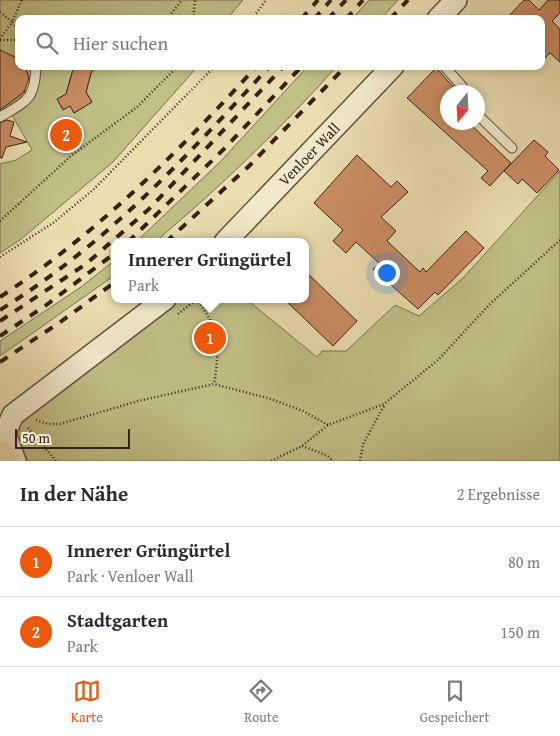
<!DOCTYPE html>
<html lang="de">
<head>
<meta charset="utf-8">
<style>
	:root { --surface:#fff; --page:#f7f7f7; --text:#2b2b33; --muted:#7c7c81; --line:#e1e1e2; --accent:#ea580c }
	body { margin:0; font-family:"Gentium Book Plus",serif; background:var(--page); color:var(--text) }
	.compass { position:absolute; left:440px; top:85px; width:45px; height:45px; border-radius:50%; background:var(--surface); box-shadow:0 2px 8px #0003; rotate:198deg }
	.scale { position:absolute; left:15px; bottom:12px; width:115px; box-sizing:border-box; padding-left:5px; border:2px solid #382118; border-top:0; font-size:14px; line-height:18px; white-space:nowrap; color:#382118; -webkit-text-stroke:4px #f1e9cc; paint-order:stroke }
	.you { position:absolute; left:386px; top:272px; width:18px; height:18px; margin:-12px; border:4px solid #fff; border-radius:50%; background:#1a73e8; box-shadow:0 0 0 8px #1a73e833 }
	.badge { display:grid; place-items:center; width:32px; height:32px; border-radius:50%; background:var(--accent); color:#fff; font-size:16px; font-weight:700 }
	.pin { position:absolute; translate:-50% -50%; border:2px solid #fff; box-shadow:0 1px 5px #0006 }
	.popup { position:absolute; left:111px; top:238px; width:198px; height:65px; box-sizing:border-box; display:grid; place-content:center; border-radius:10px; background:var(--surface); filter:drop-shadow(0 1px 4px #0005); font-size:16px; white-space:nowrap; color:var(--muted) }
	.popup b { font-size:19px; color:var(--text) }
	.popup::after { content:''; position:absolute; left:50%; top:100%; margin-left:-10px; border:10px solid transparent; border-top-color:var(--surface) }
	.list { margin:0; padding:0; list-style:none }
	h2 { display:flex; justify-content:space-between; align-items:center; height:65px; margin:0; padding:0 20px; font-size:21px }
	h2 small { font-size:16px; font-weight:400; color:var(--muted) }
	.list li { display:grid; grid-template-columns:32px 1fr auto; gap:15px; align-items:center; box-sizing:border-box; height:70px; padding:0 20px; border-top:1px solid var(--line) }
	.list b { display:block; font-size:19px; white-space:nowrap }
	.list p { margin:0; font-size:16px; white-space:nowrap; color:var(--muted) }
	.list em { font-size:16px; font-style:normal; color:var(--muted) }
	.icon { flex:none; width:28px; height:28px; fill:none; stroke:currentColor; stroke-width:2; stroke-linecap:round; stroke-linejoin:round }
	.map { position:relative; flex:none; width:560px; height:461px; overflow:hidden }
	.search { position:absolute; background:var(--surface); box-shadow:0 2px 8px #0003; left:15px; right:15px; top:15px; height:55px; display:flex; align-items:center; gap:12px; box-sizing:border-box; padding:0 18px; border-radius:10px; color:var(--muted); font-size:19px }
	.sheet { height:205px; background:var(--surface) }
	nav { display:flex; justify-content:space-around; align-items:center; box-sizing:border-box; height:70px; border-top:1px solid var(--line); background:var(--surface); font-size:14px; color:var(--muted) }
	nav a { display:grid; justify-items:center; gap:2px }
	nav .on { color:var(--accent) }
	.map>svg:first-child { display:block }
	.green { fill:#bfbf86; stroke:#7c704f }
	.building { fill:#cb8d63; stroke:#382118 }
	.lines { fill:none; stroke-linecap:round; stroke-linejoin:round }
	.service-casing { stroke:#64503e; stroke-width:11 }
	.tertiary-casing { stroke:#64503e; stroke-width:24 }
	.primary-casing { stroke:#382118; stroke-width:29 }
	.path { stroke:#382118; stroke-width:2.5; stroke-dasharray:1 2.5; stroke-linecap:butt }
	.service { stroke:#f1e9cc; stroke-width:9 }
	.tertiary { stroke:#f1e9cc; stroke-width:21 }
	.primary { stroke:#eaddb0; stroke-width:26 }
	.rail { stroke:#382118; stroke-width:4; stroke-dasharray:9 9; stroke-linecap:butt }
	.labels { text-anchor:middle; dominant-baseline:central; stroke-width:4; stroke-linejoin:round; paint-order:stroke }
	.street-label { font-size:15px; fill:#382118; stroke:#f1e9cc }
</style>
</head>
<body>
<div class="map">
<svg width="560" height="461" viewBox="0 0 560 461">
	<rect width="100%" height="100%" fill="#eaddb0"/>
	<filter id="stains"><feTurbulence type="fractalNoise" baseFrequency=".004" numOctaves="4"/><feColorMatrix values="0 0 0 0 .2 0 0 0 0 .09 0 0 0 0 .02 0 0 0 .5 -.17"/></filter>
	<radialGradient id="worn" r=".72"><stop offset=".6" stop-color="#630" stop-opacity="0"/><stop offset="1" stop-color="#630" stop-opacity=".3"/></radialGradient>
	<path class="green" d="M0,0H243L227,19H19V58L13,56L0,59Z
		M369,0H398L381,19H352Z
		M25,66H74L66,94L74,113L92,102L86,92L91,73L100,66H198L113,162L20,240L0,253V164L16,160L32,150L12,115L0,120V99L9,104L32,86Z
		M308,66H337C281,129 220,187 155,242H136L221,161Z
		M560,171V461H29L20,449L13,426L25,414L178,299H246L317,357L322,351H346L395,305L419,316L463,278Z
		M115,260V275L0,356V341L81,287Z"/>
	<path class="building" d="M524,0H529L539,10L548,0H560V13L552,21L560,29V62L550,53L541,62V19H506Z
		M0,50L19,59V66H25L29,78L24,92L0,110Z
		M74,66H93L86,92L92,102L74,113L70,106L63,110L57,99L66,94Z
		M436,68L458,92H448V122H468L511,163L490,186L481,178L488,171L407,98Z
		M7,120L14,122L10,136L27,142L6,147L2,158H0V123Z
		M534,140L548,152L545,156L559,170L537,193L522,179L518,184L504,171Z
		M357,155L391,187L397,181L408,192L381,217L396,231L387,241L420,272L423,268L426,272L466,231L484,248L438,295L435,292L418,309L373,269L379,263L356,242L346,253L333,241L343,230L314,203Z
		M305,271L357,321L333,346L284,299H305Z"/>
	<g class="lines">
		<defs>
			<path id="service" d="M444,66L461,85L465,92
				M478,115L512,148
				M0,117C27,101 35,99 36,66"/>
			<path id="tertiary" d="M438,19L456,0
				M225,242L393,66
				M15,461L5,433L13,415L165,299"/>
			<path id="primary" d="M0,454L7,461"/>
		</defs>
		<use href="#service" class="service-casing"/>
		<use href="#tertiary" class="tertiary-casing"/>
		<use href="#primary" class="primary-casing"/>
		<path class="path" d="M0,12L12,22L22,0
			M167,19L182,0
			M193,19L195,0
			M252,19L266,0
			M0,39L12,22L19,29
			M0,40H19
			M0,221L71,156L137,107L178,66
			M0,257L53,223L93,190L215,66
			M196,299C220,328 220,348 214,384
			M178,314L196,300
			M36,420L48,424H60L138,401L214,384L271,399L303,411L328,425
			M28,428L56,461
			M302,446L328,456L333,461
			M271,461L302,446L328,425L384,404L438,360L490,304L560,240
			M360,461L363,444L384,406"/>
		<use href="#service" class="service"/>
		<use href="#tertiary" class="tertiary"/>
		<use href="#primary" class="primary"/>
		<path class="rail" d="M301,19L318,0
			M314,19L331,0
			M328,19L346,0
			M346,19L363,0
			M390,19L408,0
			M128,242L225,148L302,66
			M166,242L248,167L346,66
			M0,297C98,233 178,152 257,66
			M0,310C108,243 185,158 270,66
			M0,321L86,264L149,209L284,66
			M0,336L45,306L115,253
			M0,362L59,323L115,282"/>
	</g>
	<g class="labels">
		<g class="street-label">
			<text transform="translate(309 154) rotate(-46)">Venloer Wall</text>
		</g>
	</g>
	<rect width="100%" height="100%" filter="url(#stains)"/>
	<rect width="100%" height="100%" fill="url(#worn)"/>
</svg>
<svg class="compass" viewBox="-18 -18 36 36"><path d="M0-13l5 13h-10z" fill="#e53935"/><path d="M0 13l5-13h-10z" fill="#7c7c81"/></svg>
<div class="scale">50 m</div>
<div class="you"></div>
<div class="pin badge" style="left:210px;top:338px">1</div>
<div class="popup"><b>Innerer Grüngürtel</b>Park</div>
<div class="pin badge" style="left:66px;top:135px">2</div>
<div class="search"><svg class="icon" aria-label="search" viewBox="0 0 24 24"><circle cx="10" cy="10" r="6"/><path d="M15 15l6 6"/></svg>Hier suchen</div>
</div>
<section class="sheet">
<h2>In der Nähe<small>2 Ergebnisse</small></h2>
<ul class="list">
<li><span class="badge">1</span><div><b>Innerer Grüngürtel</b><p>Park · Venloer Wall</p></div><em>80 m</em></li>
<li><span class="badge">2</span><div><b>Stadtgarten</b><p>Park</p></div><em>150 m</em></li>
</ul>
</section>
<nav>
<a class="on"><svg class="icon" aria-label="map" viewBox="0 0 24 24"><path d="M3 6l6-2 6 2 6-2v14l-6 2-6-2-6 2zM9 4v14M15 6v14"/></svg>Karte</a>
<a><svg class="icon" aria-label="directions" viewBox="0 0 24 24"><path d="M12 3l9 9-9 9-9-9zM9 14v-3h6M13 9l2 2-2 2"/></svg>Route</a>
<a><svg class="icon" aria-label="saved" viewBox="0 0 24 24"><path d="M7 4h10v16l-5-4-5 4z"/></svg>Gespeichert</a>
</nav>
</body>
</html>
